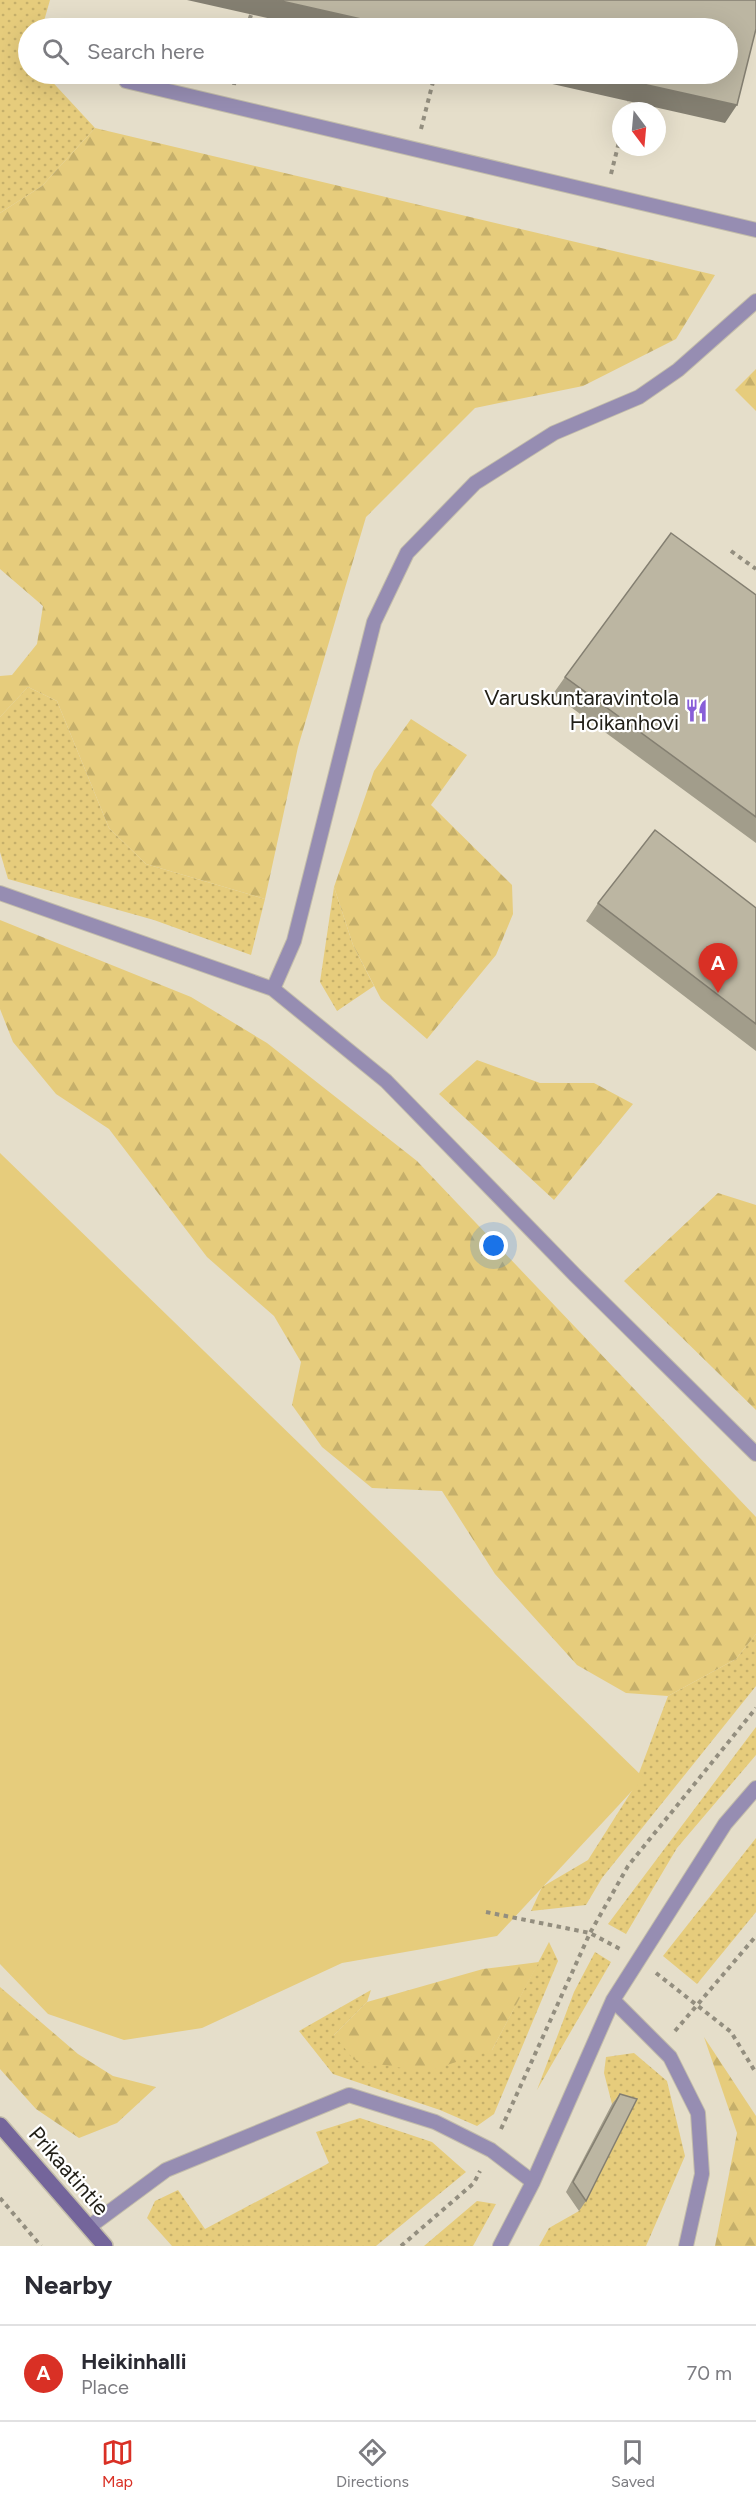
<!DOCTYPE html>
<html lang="en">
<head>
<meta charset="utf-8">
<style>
	:root { --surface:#fff; --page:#f2f2f3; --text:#2b2b33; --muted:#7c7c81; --line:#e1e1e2; --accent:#d93025 }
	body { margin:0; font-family:Figtree,sans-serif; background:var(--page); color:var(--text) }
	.compass { position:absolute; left:612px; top:102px; width:54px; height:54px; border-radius:50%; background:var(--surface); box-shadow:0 6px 24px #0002; rotate:164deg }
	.you { position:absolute; left:494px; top:1246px; width:21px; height:21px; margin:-15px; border:4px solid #fff; border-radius:50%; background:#1a73e8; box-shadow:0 0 0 9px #1a73e833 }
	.badge { display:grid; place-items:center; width:39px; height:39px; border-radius:50%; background:var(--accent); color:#fff; font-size:20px; font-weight:700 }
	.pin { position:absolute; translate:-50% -50px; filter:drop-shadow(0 2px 3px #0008) }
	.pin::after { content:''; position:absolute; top:32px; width:21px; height:18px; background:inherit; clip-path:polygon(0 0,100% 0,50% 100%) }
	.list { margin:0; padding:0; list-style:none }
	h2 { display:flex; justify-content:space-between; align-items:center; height:78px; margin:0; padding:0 24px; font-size:26px }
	h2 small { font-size:20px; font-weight:400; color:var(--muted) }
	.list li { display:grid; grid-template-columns:39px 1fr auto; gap:18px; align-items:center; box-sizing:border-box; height:96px; padding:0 24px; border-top:2px solid var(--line) }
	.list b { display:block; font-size:22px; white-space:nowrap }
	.list p { margin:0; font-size:20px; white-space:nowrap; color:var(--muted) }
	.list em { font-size:20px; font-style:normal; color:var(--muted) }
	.icon { flex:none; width:33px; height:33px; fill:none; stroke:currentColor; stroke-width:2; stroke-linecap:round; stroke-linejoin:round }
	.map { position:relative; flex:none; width:756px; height:2246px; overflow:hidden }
	.search { position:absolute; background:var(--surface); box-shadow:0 6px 24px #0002; left:18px; right:18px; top:18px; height:66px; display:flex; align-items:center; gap:15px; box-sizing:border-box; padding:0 21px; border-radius:33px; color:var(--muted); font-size:22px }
	.sheet { height:174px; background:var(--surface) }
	nav { display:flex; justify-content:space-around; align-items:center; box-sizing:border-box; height:84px; border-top:2px solid var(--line); background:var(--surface); font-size:16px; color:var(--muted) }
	nav a { display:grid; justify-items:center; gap:3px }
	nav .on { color:var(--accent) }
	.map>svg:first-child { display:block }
	.grass { fill:url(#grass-dots) }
	.forest { fill:url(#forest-firs) }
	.park { fill:#e6cc7c }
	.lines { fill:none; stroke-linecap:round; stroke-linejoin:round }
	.lane-casing { stroke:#c2bcaa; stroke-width:16 }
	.secondary-casing { stroke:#c2bcaa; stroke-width:18 }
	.path { stroke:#938e7f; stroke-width:4; stroke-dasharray:4.5 4.5; stroke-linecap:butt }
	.lane { stroke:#968db2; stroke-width:14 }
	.secondary { stroke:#74659b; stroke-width:15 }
	.wall { fill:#a29d8b }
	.shaded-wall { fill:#847f71 }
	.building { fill:#bcb6a2; stroke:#847f71; stroke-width:1.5 }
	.labels { text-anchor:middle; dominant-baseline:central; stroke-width:4.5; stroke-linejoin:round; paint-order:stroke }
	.poi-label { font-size:22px; fill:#211f17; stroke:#fff; text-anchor:end }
	.street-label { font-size:22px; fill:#211f17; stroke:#fff }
</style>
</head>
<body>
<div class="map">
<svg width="756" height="2246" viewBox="0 0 756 2246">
	<defs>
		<pattern id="grass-dots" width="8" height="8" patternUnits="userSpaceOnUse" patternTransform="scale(1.5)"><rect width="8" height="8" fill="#e6cc7c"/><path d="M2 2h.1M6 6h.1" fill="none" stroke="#c5af6a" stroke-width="1.8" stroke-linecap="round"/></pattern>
		<pattern id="forest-firs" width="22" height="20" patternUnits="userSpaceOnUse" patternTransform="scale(1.5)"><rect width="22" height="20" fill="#e6cc7c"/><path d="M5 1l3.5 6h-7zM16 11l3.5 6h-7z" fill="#c5af6a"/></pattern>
	</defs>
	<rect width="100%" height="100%" fill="#e5deca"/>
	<path class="grass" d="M0,0H50L42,28H28V74H45L95,128L42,186L0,213Z
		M28,687L57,701L109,828L146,864L265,899L251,955L154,920L8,879L0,852V717Z
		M334,887L353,945L374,986L337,1011L320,982Z
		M756,1634V1686L602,1878L586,1905L531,1911L542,1887L588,1860L633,1789L668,1696L736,1659Z
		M756,1727V1755L677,1848L626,1934L608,1924Z
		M756,1838V1912L697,1984L663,1956Z
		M549,1942L558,1961L494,2114L477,2126L440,2110L333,2074L299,2031L371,1990L367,2002L334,2035L492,2050Z
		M595,1952L611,1962L537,2090L574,1992Z
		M634,2053L667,2081L685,2156L646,2246H539L549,2228L579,2211L629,2109L612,2104L604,2073L606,2057Z
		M360,2118L432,2142L466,2172L376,2246H172L147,2218L155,2201L178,2190L205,2229L329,2163L316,2132Z
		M477,2201L496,2204L473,2246H424Z"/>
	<path class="forest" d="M95,128L715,275L676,339L583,386L475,408L366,517L298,747L265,899L146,864L109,828L57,701L28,687L0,717V676L12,675L37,644L43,606L0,569V213L42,186Z
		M756,369V411L735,390Z
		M411,719L467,755L431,805L512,885L513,914L496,955L427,1039L381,999L353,945L334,887L374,771Z
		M0,920L191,997L267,1043L417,1161L756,1517V1634L736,1659L668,1696L626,1693L577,1665L495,1574L442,1491L372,1488L322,1447L292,1405L301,1362L274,1316L207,1257L109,1129L56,1094L13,1042L0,1009Z
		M477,1060L540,1083H594L633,1104L554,1200L439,1094Z
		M718,1193L756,1205V1410L624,1281Z
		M539,1962L492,2050L426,2072L354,2060L334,2035L367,2002L483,1969Z
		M0,1987L78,2054L113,2076L156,2087L117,2123L79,2138L36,2109L0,2069Z
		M704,2037L756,2116V2246H715L737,2133Z"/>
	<path class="park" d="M0,1153L644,1778L497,1936L342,1963L202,2028L124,2040L48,2014L0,1964Z"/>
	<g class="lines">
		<defs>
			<path id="lane" d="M126,81L756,230
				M0,893L273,989L294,941L374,622L407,553L475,483L554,433L639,397L678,370L756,301
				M273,989L386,1081L574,1274L756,1454
				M613,2000L670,2057L698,2113L702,2174L686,2246
				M89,2227L166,2170L349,2095L435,2122L491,2150L533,2182
				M500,2246L533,2182L613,2000L725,1824L756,1788"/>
			<path id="secondary" d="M0,2125L105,2246"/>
		</defs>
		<use href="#lane" class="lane-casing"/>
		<use href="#secondary" class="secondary-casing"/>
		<path class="path" d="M247,28L251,15
			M234,85L236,74
			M627,111L629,102
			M421,129L435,74
			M611,174L621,134
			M731,551L756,569
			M486,1912L590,1933L620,1949
			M656,1973L731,2032L756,2073
			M675,2031L756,1936
			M501,2129L590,1933L628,1866L756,1708
			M0,2198L41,2246
			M401,2246L474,2183L480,2171"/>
		<use href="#lane" class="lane"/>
		<use href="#secondary" class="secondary"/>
	</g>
	<path class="wall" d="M756,595V843L553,694L565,677Z
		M598,903L756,908V1051L586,921Z
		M620,2094L586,2201L579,2211L566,2192L612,2104Z"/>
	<path class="shaded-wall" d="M187,0H277L401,28H312Z
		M508,74H598L737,105L725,123Z"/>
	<path class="building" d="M277,0H756V29L737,105L598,74H728V28H401Z
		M671,533L756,595V817L565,677Z
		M655,830L756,908V1024L598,903Z
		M620,2094L637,2099L586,2201L573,2182Z"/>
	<defs>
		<symbol id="restaurant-bare" viewBox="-9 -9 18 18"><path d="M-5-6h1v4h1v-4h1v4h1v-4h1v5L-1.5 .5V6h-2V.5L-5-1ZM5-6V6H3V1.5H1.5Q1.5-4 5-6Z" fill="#885ed8" stroke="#fff" stroke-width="2.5" paint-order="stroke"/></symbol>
	</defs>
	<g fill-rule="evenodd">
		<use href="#restaurant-bare" x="680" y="694" width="33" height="33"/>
	</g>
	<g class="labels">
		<g class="poi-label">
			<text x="679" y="697">Varuskuntaravintola<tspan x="679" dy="25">Hoikanhovi</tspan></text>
		</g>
		<g class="street-label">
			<text transform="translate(69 2171) rotate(49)">Prikaatintie</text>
		</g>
	</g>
</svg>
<svg class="compass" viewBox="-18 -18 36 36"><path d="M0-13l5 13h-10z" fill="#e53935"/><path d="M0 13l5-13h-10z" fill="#7c7c81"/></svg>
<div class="you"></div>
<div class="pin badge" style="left:718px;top:993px">A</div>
<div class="search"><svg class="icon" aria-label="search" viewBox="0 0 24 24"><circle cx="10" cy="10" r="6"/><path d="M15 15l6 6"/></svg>Search here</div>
</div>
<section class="sheet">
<h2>Nearby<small></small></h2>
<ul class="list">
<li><span class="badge">A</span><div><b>Heikinhalli</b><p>Place</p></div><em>70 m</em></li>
</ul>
</section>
<nav>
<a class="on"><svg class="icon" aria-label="map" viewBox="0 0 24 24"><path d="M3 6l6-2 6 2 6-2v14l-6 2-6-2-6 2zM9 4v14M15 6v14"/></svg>Map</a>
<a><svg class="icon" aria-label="directions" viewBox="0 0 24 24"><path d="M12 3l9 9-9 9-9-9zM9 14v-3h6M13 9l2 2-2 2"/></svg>Directions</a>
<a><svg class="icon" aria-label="saved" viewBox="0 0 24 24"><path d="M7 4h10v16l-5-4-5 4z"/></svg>Saved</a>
</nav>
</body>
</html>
